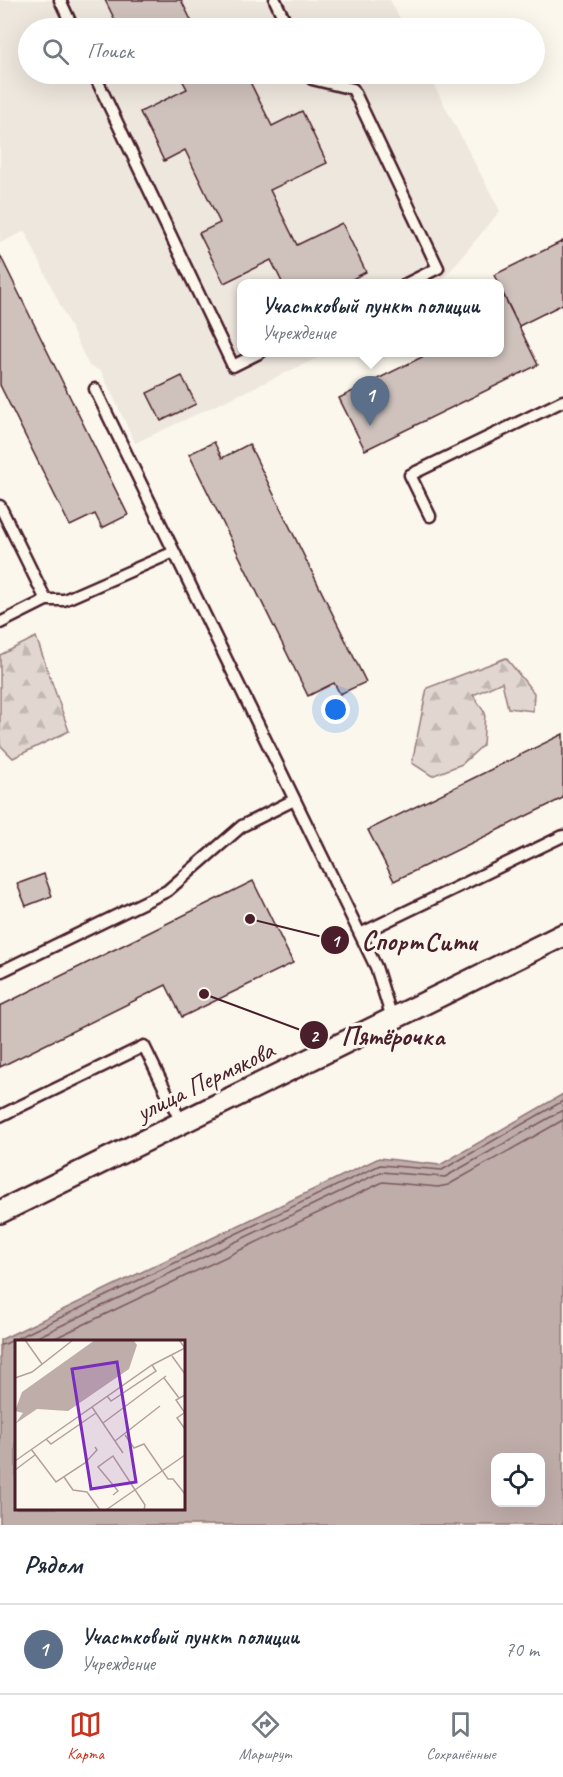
<!DOCTYPE html>
<html lang="ru">
<head>
<meta charset="utf-8">
<style>
	:root { --surface:#fff; --page:#f2f2f3; --text:#1f2937; --muted:#747a83; --line:#e0e1e3; --accent:#c8321e }
	body { margin:0; font-family:Caveat,sans-serif; background:var(--page); color:var(--text) }
	.controls { position:absolute; right:18px; bottom:18px; display:grid; overflow:hidden; border-radius:12px; box-shadow:0 6px 24px #0002 }
	.controls button { width:54px; height:54px; display:grid; place-items:center; padding:0; border:0; border-bottom:2px solid var(--line); background:var(--surface); color:var(--text); font:30px sans-serif }
	.you { position:absolute; left:336px; top:710px; width:21px; height:21px; margin:-15px; border:4px solid #fff; border-radius:50%; background:#1a73e8; box-shadow:0 0 0 9px #1a73e833 }
	.badge { display:grid; place-items:center; width:39px; height:39px; border-radius:50%; background:var(--accent); color:#fff; font-size:20px; font-weight:700 }
	.pin { position:absolute; translate:-50% -50px; filter:drop-shadow(0 2px 3px #0008) }
	.pin::after { content:''; position:absolute; top:32px; width:21px; height:18px; background:inherit; clip-path:polygon(0 0,100% 0,50% 100%) }
	.popup { position:absolute; left:237px; top:279px; width:267px; height:78px; box-sizing:border-box; display:grid; place-content:center; border-radius:12px; background:var(--surface); filter:drop-shadow(0 2px 4px #0005); font-size:20px; white-space:nowrap; color:var(--muted) }
	.popup b { font-size:22px; color:var(--text) }
	.popup::after { content:''; position:absolute; left:50%; top:100%; margin-left:-12px; border:12px solid transparent; border-top-color:var(--surface) }
	.list { margin:0; padding:0; list-style:none }
	h2 { display:flex; justify-content:space-between; align-items:center; height:78px; margin:0; padding:0 24px; font-size:26px }
	h2 small { font-size:20px; font-weight:400; color:var(--muted) }
	.list li { display:grid; grid-template-columns:39px 1fr auto; gap:18px; align-items:center; box-sizing:border-box; height:90px; padding:0 24px; border-top:2px solid var(--line) }
	.list b { display:block; font-size:22px; white-space:nowrap }
	.list p { margin:0; font-size:20px; white-space:nowrap; color:var(--muted) }
	.list em { font-size:20px; font-style:normal; color:var(--muted) }
	.icon { flex:none; width:33px; height:33px; fill:none; stroke:currentColor; stroke-width:2; stroke-linecap:round; stroke-linejoin:round }
	.map { position:relative; flex:none; width:563px; height:1525px; overflow:hidden }
	.search { position:absolute; background:var(--surface); box-shadow:0 6px 24px #0002; left:18px; right:18px; top:18px; height:66px; display:flex; align-items:center; gap:15px; box-sizing:border-box; padding:0 21px; border-radius:33px; color:var(--muted); font-size:22px }
	.sheet { height:168px; background:var(--surface) }
	nav { display:flex; justify-content:space-around; align-items:center; box-sizing:border-box; height:84px; border-top:2px solid var(--line); background:var(--surface); font-size:16px; color:var(--muted) }
	nav a { display:grid; justify-items:center; gap:3px }
	nav .on { color:var(--accent) }
	.map>svg:first-child { display:block }
	.built { fill:#eee7de }
	.forest { fill:url(#forest-firs); stroke:#967b7e; stroke-width:1.5 }
	.water { fill:#bfadaa; stroke:#907477; stroke-width:1.5; fill-rule:evenodd }
	.lines { fill:none; stroke-linecap:round; stroke-linejoin:round }
	.shore { stroke:#79585e; stroke-width:1.5 }
	.building { fill:#cfc2bc; stroke:#4a1f2b; stroke-width:1.5 }
	.lane-casing { stroke:#4a1f2b; stroke-width:15 }
	.street-casing { stroke:#4a1f2b; stroke-width:26 }
	.lane { stroke:#fbf7ec; stroke-width:10 }
	.street { stroke:#fbf7ec; stroke-width:21 }
	.labels { text-anchor:middle; dominant-baseline:central; stroke-width:6; stroke-linejoin:round; paint-order:stroke }
	.street-label { font-size:26px; fill:#4a1f2b; stroke:#fbf7ec }
	.inset-road { fill:none; stroke:#b4a19f; stroke-width:1.5 }
	.view { fill:#7b2cbf; fill-opacity:0.15; stroke:#7b2cbf; stroke-width:3 }
	.inset-edge { fill:none; stroke:#4a1f2b; stroke-width:3 }
	.leader { fill:none; stroke:#4a1f2b; stroke-width:2 }
	.callout-dot { fill:#4a1f2b; stroke:#fbf7ec; stroke-width:2 }
	.mark-label { font-size:18px; text-anchor:middle; font-weight:bold; fill:#fff }
	.callout-label { font-size:27px; text-anchor:middle; font-weight:bold; fill:#4a1f2b; stroke:#fbf7ec; stroke-width:6; stroke-linejoin:round; paint-order:stroke }
</style>
</head>
<body>
<div class="map">
<svg width="563" height="1525" viewBox="0 0 563 1525">
	<defs>
		<pattern id="forest-firs" width="22" height="20" patternUnits="userSpaceOnUse" patternTransform="scale(1.5)"><rect width="22" height="20" fill="#e2d7d0"/><path d="M5 1l3.5 6h-7zM16 11l3.5 6h-7z" fill="#c3b8b3"/></pattern>
	</defs>
	<rect width="100%" height="100%" fill="#fbf7ec"/>
	<filter id="ink" filterUnits="userSpaceOnUse"><feTurbulence type="fractalNoise" baseFrequency=".0167" numOctaves="2"/><feDisplacementMap in="SourceGraphic" scale="12" xChannelSelector="R" yChannelSelector="G"/><feConvolveMatrix kernelMatrix="1 2 1 2 8 2 1 2 1" color-interpolation-filters="sRGB"/></filter>
	<g filter="url(#ink)">
		<path class="built" d="M0,0H390L405,28H28V74H428L500,211L440,283L241,284V352L328,353L135,443L101,371L89,366L25,231L0,243Z"/>
		<path class="forest" d="M36,637L69,731L13,758L0,745V655Z
			M506,658L534,693L533,711L508,708L502,682L473,695L485,713L483,745L462,764L432,776L412,763L427,688Z"/>
		<path class="water" d="M563,1094V1525H0V1340L379,1158L440,1165ZM16,1342H183V1508H16ZM496,1458H540V1502H496Z"/>
		<g class="lines">
			<path class="shore" d="M27,1342L381,1172L445,1177L563,1110
				M47,1342L383,1182L438,1187L448,1185L563,1120
				M0,1345L5,1344L380,1165L442,1170L563,1101"/>
		</g>
		<path class="building" d="M105,0H181L195,28H119Z
			M179,74H246L272,126L302,111L327,163L270,190L297,245L342,223L366,272L343,284H283L271,260L224,283L199,233L220,223L185,150L164,161L140,112L187,89Z
			M563,241V304L519,326L494,275Z
			M0,255L128,515L102,528L95,514L70,526L0,385Z
			M499,286L538,365L365,450L339,398L432,352H499Z
			M182,376L196,404L161,421L147,393Z
			M214,442L222,458L249,444L366,682L340,694L334,683L308,696L189,454Z
			M563,734V798L394,881L368,830Z
			M44,874L52,896L26,906L17,884Z
			M253,881L293,963L182,1017L166,985L0,1067V1006Z"/>
		<g class="lines">
			<defs>
				<path id="lane" d="M60,0L73,28
					M275,0L288,28
					M94,74L233,366L261,352
					M309,74L312,79L353,89L438,268L406,284
					M95,389L376,967L392,1018
					M0,506L46,600
					M430,516L410,475L563,401
					M0,623L46,600H64L174,552
					M360,934L563,836
					M0,972L167,891L242,826L294,800
					M0,1116L144,1046L181,1122"/>
				<path id="street" d="M0,1212L563,935"/>
			</defs>
			<use href="#lane" class="lane-casing"/>
			<use href="#street" class="street-casing"/>
			<use href="#lane" class="lane"/>
			<use href="#street" class="street"/>
		</g>
	</g>
	<g class="labels">
		<g class="street-label">
			<text transform="translate(205 1081) rotate(-26)">улица Пермякова</text>
		</g>
	</g>
	<g transform="translate(15 1340)">
		<rect width="170" height="170" fill="#fbf7ec"/>
		<path d="M80,0L119,1L122,5L114,29L53,71L22,69L0,84L8,73L0,71L7,52Z" fill="#bfadaa"/>
		<path class="inset-road" d="M10,0L27,24M157,16L170,34M0,38L17,32L58,0M149,38L164,58M170,55L161,60L170,73M92,56L96,61L141,31L137,25M77,67L108,113M169,73L162,78L170,89M88,83L151,36M110,95L119,108L129,104L153,139H158L170,154M31,99L36,104L81,73M100,101L145,66M16,109L41,142L70,123L82,110L80,107M0,121L137,25L170,8L164,0M0,130L20,115M49,137L58,150L72,152L85,170M98,155L103,151L83,127L98,116L130,165L129,170M91,170L170,115"/>
		<path class="view" d="M102,22L121,142L76,149L57,29Z"/>
		<rect width="170" height="170" class="inset-edge"/>
	</g>
	<path class="leader" d="M250 919L335 940M204 994L314 1035"/>
	<g class="callout-dot">
		<circle cx="250" cy="919" r="6"/>
		<circle cx="204" cy="994" r="6"/>
		<circle cx="335" cy="940" r="15"/>
		<circle cx="314" cy="1035" r="15"/>
	</g>
	<g class="mark-label">
		<text x="335" y="947">1</text>
		<text x="314" y="1042">2</text>
	</g>
	<g class="callout-label">
		<text x="419" y="950">СпортСити</text>
		<text x="393" y="1045">Пятёрочка</text>
	</g>
</svg>
<div class="controls">
<button><svg class="icon" aria-label="locate" viewBox="0 0 24 24"><circle cx="12" cy="12" r="6"/><path d="M12 2v4M12 18v4M2 12h4M18 12h4"/></svg></button>
</div>
<div class="you"></div>
<div class="pin badge" style="left:370px;top:426px;background:#5c6f8a">1</div>
<div class="popup"><b>Участковый пункт полиции</b>Учреждение</div>
<div class="search"><svg class="icon" aria-label="search" viewBox="0 0 24 24"><circle cx="10" cy="10" r="6"/><path d="M15 15l6 6"/></svg>Поиск</div>
</div>
<section class="sheet">
<h2>Рядом<small></small></h2>
<ul class="list">
<li><span class="badge" style="background:#5c6f8a">1</span><div><b>Участковый пункт полиции</b><p>Учреждение</p></div><em>70 m</em></li>
</ul>
</section>
<nav>
<a class="on"><svg class="icon" aria-label="map" viewBox="0 0 24 24"><path d="M3 6l6-2 6 2 6-2v14l-6 2-6-2-6 2zM9 4v14M15 6v14"/></svg>Карта</a>
<a><svg class="icon" aria-label="directions" viewBox="0 0 24 24"><path d="M12 3l9 9-9 9-9-9zM9 14v-3h6M13 9l2 2-2 2"/></svg>Маршрут</a>
<a><svg class="icon" aria-label="saved" viewBox="0 0 24 24"><path d="M7 4h10v16l-5-4-5 4z"/></svg>Сохранённые</a>
</nav>
</body>
</html>
